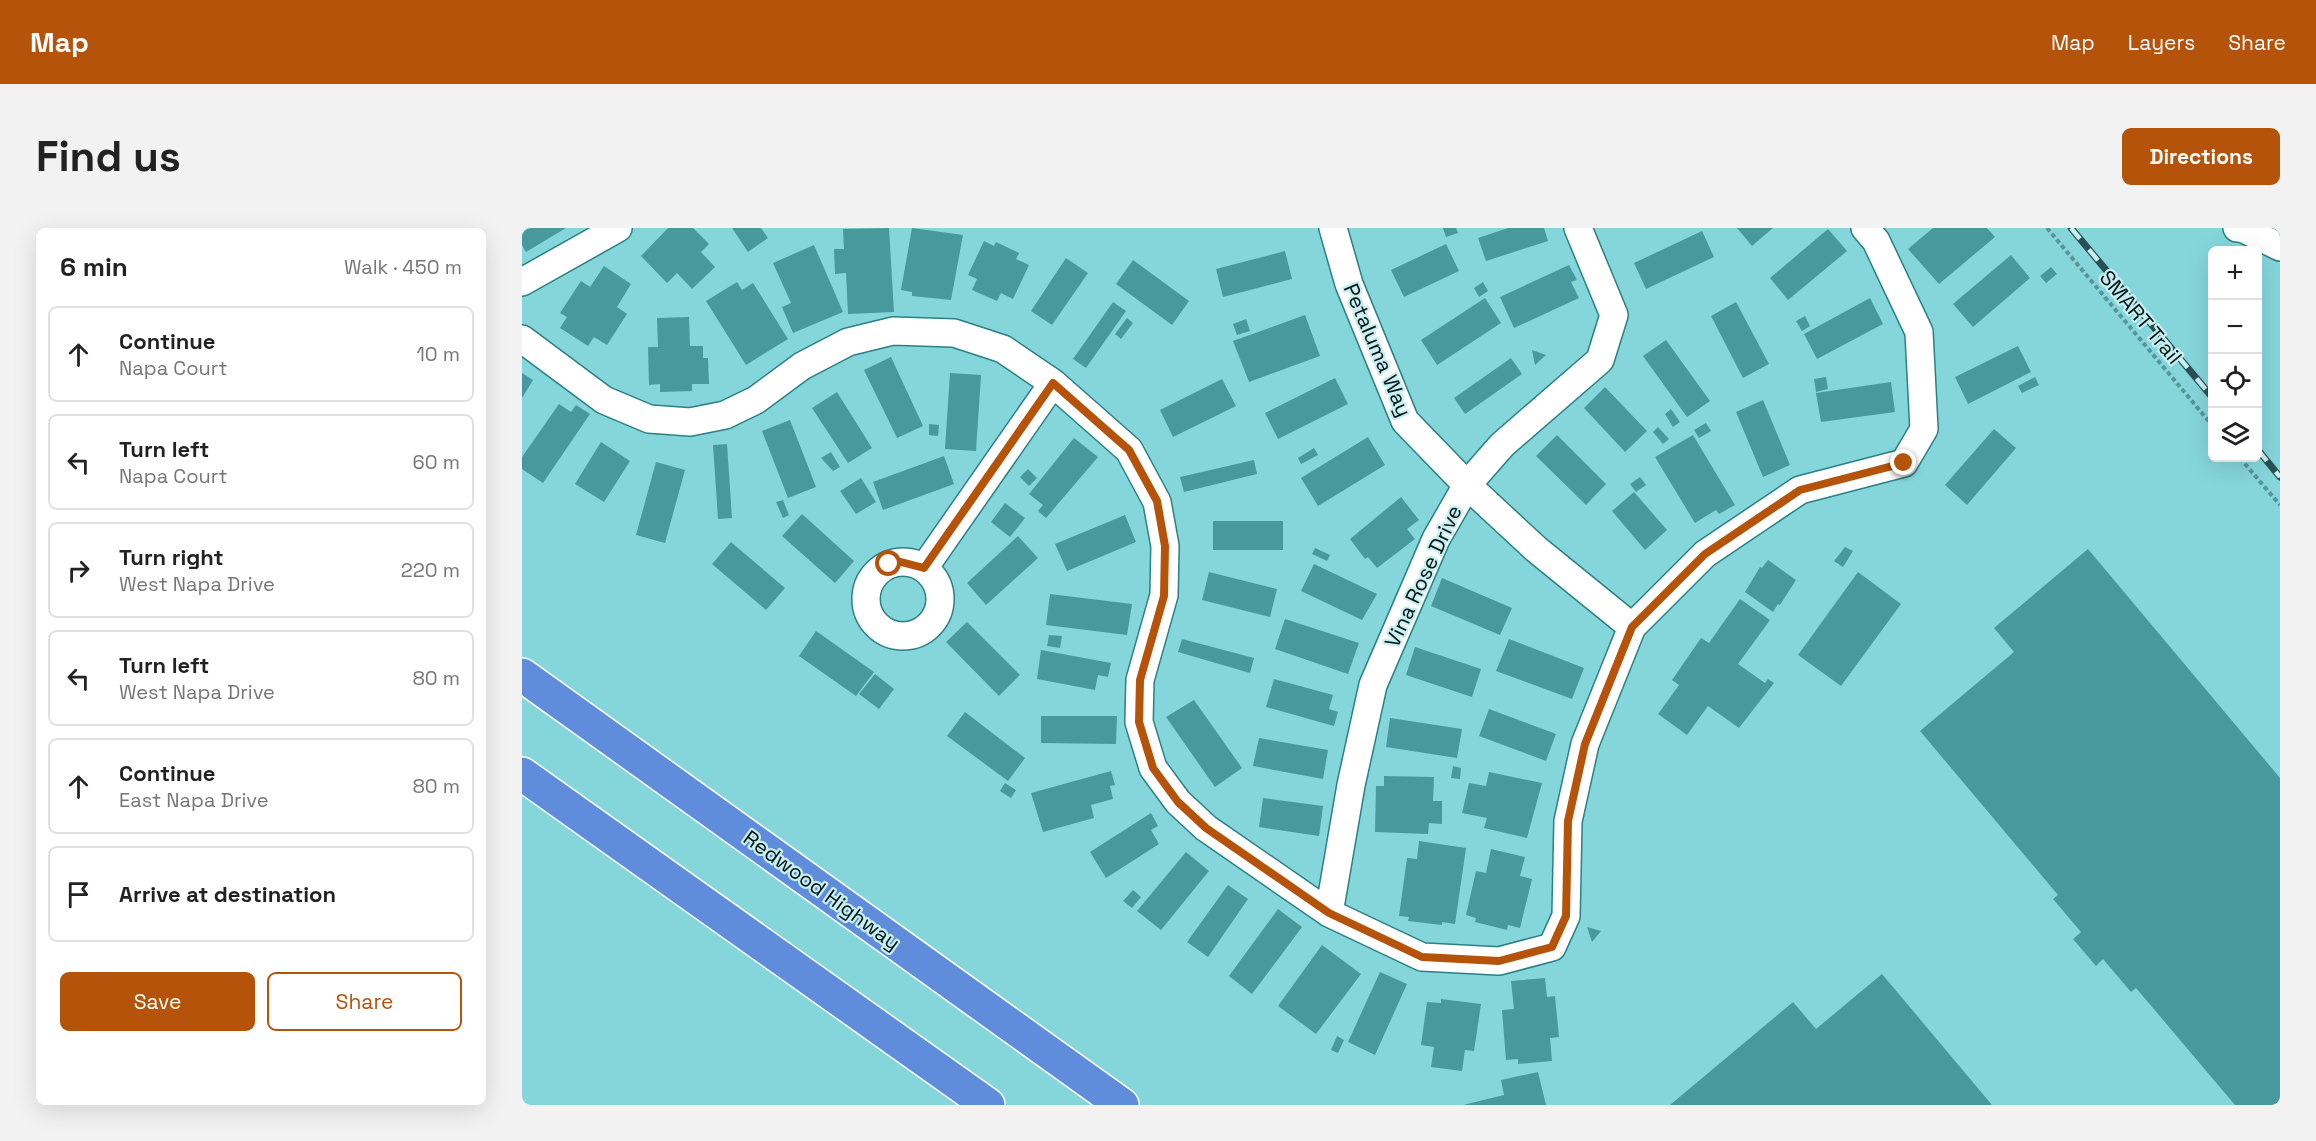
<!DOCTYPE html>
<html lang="en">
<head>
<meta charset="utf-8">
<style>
	:root { --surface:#fff; --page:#f2f2f2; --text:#222; --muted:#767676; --line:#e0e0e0; --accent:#b45309 }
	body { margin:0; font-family:"Space Grotesk",sans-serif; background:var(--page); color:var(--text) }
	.controls { position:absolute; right:18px; top:18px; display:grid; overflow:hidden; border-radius:9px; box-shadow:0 6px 24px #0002 }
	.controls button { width:54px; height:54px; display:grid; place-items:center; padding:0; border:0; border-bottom:2px solid var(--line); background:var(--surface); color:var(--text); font:30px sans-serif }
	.stop { position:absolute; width:18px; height:18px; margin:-14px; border:4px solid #b45309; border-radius:50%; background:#fff }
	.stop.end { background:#b45309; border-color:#fff; box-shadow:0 2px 6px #0008 }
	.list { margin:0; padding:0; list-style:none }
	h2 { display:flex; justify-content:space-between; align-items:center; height:78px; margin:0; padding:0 24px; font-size:26px }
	h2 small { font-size:20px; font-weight:400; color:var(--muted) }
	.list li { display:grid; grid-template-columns:39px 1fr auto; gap:18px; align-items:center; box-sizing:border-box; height:96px; margin:0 12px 12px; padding:0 12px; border:2px solid var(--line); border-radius:9px }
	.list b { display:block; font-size:22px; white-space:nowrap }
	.list p { margin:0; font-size:20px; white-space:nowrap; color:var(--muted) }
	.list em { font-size:20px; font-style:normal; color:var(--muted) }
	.actions { display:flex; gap:12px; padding:18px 24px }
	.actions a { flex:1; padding:14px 0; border:2px solid var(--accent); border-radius:9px; text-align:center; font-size:21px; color:var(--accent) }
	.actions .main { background:var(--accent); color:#fff }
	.icon { flex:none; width:33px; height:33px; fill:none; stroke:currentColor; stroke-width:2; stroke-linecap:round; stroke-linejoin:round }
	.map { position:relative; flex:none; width:1758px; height:877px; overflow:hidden; border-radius:9px }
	header { display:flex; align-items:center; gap:36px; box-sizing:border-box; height:84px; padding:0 30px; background:var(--accent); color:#fff }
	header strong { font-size:28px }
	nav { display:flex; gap:33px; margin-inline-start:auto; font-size:21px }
	.intro { display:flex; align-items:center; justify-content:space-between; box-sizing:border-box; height:144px; padding:0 36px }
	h1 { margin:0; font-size:42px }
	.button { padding:15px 27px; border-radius:9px; background:var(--accent); color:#fff; font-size:21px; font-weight:700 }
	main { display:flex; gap:36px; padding:0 36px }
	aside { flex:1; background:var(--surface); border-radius:9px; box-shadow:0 6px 24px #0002 }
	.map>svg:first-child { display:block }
	.building { fill:#47999e }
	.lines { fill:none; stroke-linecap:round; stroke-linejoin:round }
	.minor-casing { stroke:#2a8085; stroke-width:30 }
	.highway-casing { stroke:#fff; stroke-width:36 }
	.path { stroke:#589498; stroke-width:4; stroke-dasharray:4.5 3; stroke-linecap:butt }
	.minor { stroke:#fff; stroke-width:27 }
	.highway { stroke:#5f8ddb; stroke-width:33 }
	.rail-casing { stroke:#295053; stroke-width:7 }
	.rail { stroke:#c9eff1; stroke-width:4.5; stroke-dasharray:14; stroke-linecap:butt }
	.route { stroke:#b45309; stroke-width:8 }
	.labels { text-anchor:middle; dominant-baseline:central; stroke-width:4.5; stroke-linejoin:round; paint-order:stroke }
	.street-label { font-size:21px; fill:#001416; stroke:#c9eff1 }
</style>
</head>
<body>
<header>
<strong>Map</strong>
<nav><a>Map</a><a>Layers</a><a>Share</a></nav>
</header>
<div class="intro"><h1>Find us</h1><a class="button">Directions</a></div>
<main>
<aside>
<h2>6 min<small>Walk · 450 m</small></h2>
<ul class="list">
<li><svg class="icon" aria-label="ahead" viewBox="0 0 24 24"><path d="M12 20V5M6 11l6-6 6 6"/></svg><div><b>Continue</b><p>Napa Court</p></div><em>10 m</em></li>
<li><svg class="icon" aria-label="left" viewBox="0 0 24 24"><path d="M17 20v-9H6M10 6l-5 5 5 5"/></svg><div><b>Turn left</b><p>Napa Court</p></div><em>60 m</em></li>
<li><svg class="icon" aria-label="right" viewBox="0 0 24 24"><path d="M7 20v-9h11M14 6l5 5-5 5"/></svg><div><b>Turn right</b><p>West Napa Drive</p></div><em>220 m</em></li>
<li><svg class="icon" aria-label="left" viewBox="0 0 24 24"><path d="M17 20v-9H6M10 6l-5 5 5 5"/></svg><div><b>Turn left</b><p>West Napa Drive</p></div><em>80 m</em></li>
<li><svg class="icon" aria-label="ahead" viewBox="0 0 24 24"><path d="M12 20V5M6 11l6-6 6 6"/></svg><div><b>Continue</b><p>East Napa Drive</p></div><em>80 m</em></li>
<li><svg class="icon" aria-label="arrive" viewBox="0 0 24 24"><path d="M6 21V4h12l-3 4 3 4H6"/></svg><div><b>Arrive at destination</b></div></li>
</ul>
<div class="actions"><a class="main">Save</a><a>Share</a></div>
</aside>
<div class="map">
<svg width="1758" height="877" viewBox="0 0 1758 877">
	<rect width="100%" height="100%" fill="#85d6db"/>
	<path class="building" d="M0,0H44L4,24L0,17Z
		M146,0H171L187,16L179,24L193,39L170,61L155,45L145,55L119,28Z
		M210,0H239L246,10L226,24Z
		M367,0L372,84L326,86L324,45L313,46L312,21H322L321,1Z
		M390,0L441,7L429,72L390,68V64L379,62Z
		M921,0H934L936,5L924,9Z
		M986,0H1022L1026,13L964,33L956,10Z
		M1215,0H1251L1230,18Z
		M1411,0H1465L1473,9L1417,56L1386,21Z
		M1306,1L1325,23L1266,72L1248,50Z
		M1180,3L1192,29L1124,61L1112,35Z
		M462,13L472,18L474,14L497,25L494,31L507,37L491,71L479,65L475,73L450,62L455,51L446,47Z
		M924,16L937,43L882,69L869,42Z
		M292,17L321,84L271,105L260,79L269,75L251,35Z
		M763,23L770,51L701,69L694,41Z
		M1489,27L1508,50L1451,99L1431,76Z
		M544,30L566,45L530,97L509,83Z
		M611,32L667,73L650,97L594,56Z
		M1047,37L1055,52L1049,54L1057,70L992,100L978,69Z
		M82,38L109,56L95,79L105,86L85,117L72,109L66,118L38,100L45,89L38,85L59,53L68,59Z
		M1529,39L1535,46L1524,55L1518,48Z
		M215,54L220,62L231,55L266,111L224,137L184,73Z
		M961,54L966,63L957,69L952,60Z
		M963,70L979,95L915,137L899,112Z
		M1348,70L1361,96L1295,131L1282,106Z
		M591,74L604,83L564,140L551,131Z
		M1214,74L1247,136L1221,150L1189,88Z
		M783,87L798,128L727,154L711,113Z
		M1283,88L1288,98L1280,103L1274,93Z
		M167,89L168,118H181V130H186L187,156H170V163L138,164V156L127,157L126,119H136L135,90Z
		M605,90L611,95L599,111L593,106Z
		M724,91L728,103L715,107L711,96Z
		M1144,112L1188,173L1165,189L1121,128Z
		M1496,118L1509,144L1446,176L1433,149Z
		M1010,122L1024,127L1013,137Z
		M369,129L401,198L375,210L342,142Z
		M989,130L1000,146L943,186L932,170Z
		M0,145L11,152L0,170Z
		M428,145L459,147L454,223L423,221Z
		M1304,149L1306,161L1294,164L1292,151Z
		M1513,149L1517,157L1500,165L1496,158Z
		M813,150L826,176L756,211L743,185Z
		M700,151L714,178L651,209L638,182Z
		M1369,154L1373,184L1299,194L1294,165Z
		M1083,159L1125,203L1103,224L1062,180Z
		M315,164L350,220L326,235L290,180Z
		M1241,172L1268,237L1241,249L1214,184Z
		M37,176L49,184L54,177L68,186L21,255L0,241V229Z
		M1149,181L1158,194L1151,199L1143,186Z
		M268,192L294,259L266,270L240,203Z
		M1184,195L1189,203L1177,210L1172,202Z
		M407,196L417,197L416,208L407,207Z
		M1136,199L1147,211L1141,216L1131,204Z
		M1472,201L1494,220L1445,277L1423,257Z
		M1035,207L1084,256L1064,277L1014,228Z
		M1171,207L1213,277L1197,286L1194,282L1173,295L1133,229Z
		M846,209L863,237L796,278L779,250Z
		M552,210L576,229L524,290L516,283L521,277L507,266Z
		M79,214L108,233L82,274L53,256Z
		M205,216L210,290L196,291L191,217Z
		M792,220L796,227L779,236L776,230Z
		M309,224L318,239L311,243L299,230Z
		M422,228L432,256L361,282L351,254Z
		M732,232L735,246L662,264L658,249Z
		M134,234L163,242L143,315L114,307Z
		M506,241L515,250L507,258L498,249Z
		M1118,249L1124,257L1114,264L1108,256Z
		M339,250L354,274L334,286L318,263Z
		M1112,264L1145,302L1123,322L1090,283Z
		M879,269L897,292L885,301L893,311L855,340L846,329L843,331L828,311Z
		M261,272L267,287L261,290L254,274Z
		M483,275L503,290L488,309L469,294Z
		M280,286L332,333L313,355L260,308Z
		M603,287L614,314L545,343L533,316Z
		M691,293H761V322H691Z
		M496,308L516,330L464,377L445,355Z
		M209,314L263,360L244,382L190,336Z
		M1323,319L1331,323L1321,339L1312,333Z
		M793,320L808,327L805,333L790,326Z
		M1566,321L1758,550V877H1713L1614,760L1609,764L1581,731L1574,738L1551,711L1559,704L1531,671L1536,667L1398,503L1492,424L1472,400Z
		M1246,332L1274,352L1258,377L1256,376L1251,384L1223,364L1238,339L1240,340Z
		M792,336L855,366L840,392L779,363Z
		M687,344L755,361L748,389L680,372Z
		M1336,344L1379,376L1319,458L1276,427Z
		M920,350L990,380L978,407L909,378Z
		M528,366L610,376L605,407L524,397Z
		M1218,371L1248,392L1216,436L1243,455L1246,451L1252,455L1217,500L1186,478L1165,507L1136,486L1157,457L1150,452L1179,410L1187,415Z
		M763,391L837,415L826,446L753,421Z
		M445,394L498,447L477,468L424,414Z
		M294,403L352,444L334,468L277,428Z
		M527,407L540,408L538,420L525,418Z
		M660,411L732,430L728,445L656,424Z
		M987,411L1062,440L1050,471L974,443Z
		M893,419L959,441L950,469L884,447Z
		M519,422L589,435L586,449L576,447L573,462L515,451Z
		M353,446L372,461L357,481L337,466Z
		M752,451L811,467L807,481L816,484L812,498L744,479Z
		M672,472L720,540L693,559L644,489Z
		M967,481L1034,506L1024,533L957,508Z
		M443,484L503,530L486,553L425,508Z
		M519,488H595L594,516L519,515Z
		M868,490L940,501L935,530L864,519Z
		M737,510L806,522L801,551L731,538Z
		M931,538L939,540L938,551L929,550Z
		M589,543L593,557L588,558L591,571L569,577L572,590L521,604L509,565Z
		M967,544L1020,555L1005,610L962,600L965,590L940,585L947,555L964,558Z
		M862,548L912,549L911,573H920V596L907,595L906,606L853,604L854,558H862Z
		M483,555L494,562L489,570L478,563Z
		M741,570L801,578L797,608L737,599Z
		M629,585L636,598L629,602L637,616L584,650L568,624Z
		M897,613L944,620L933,696L920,694V697L886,693L887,689L877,688L885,630L895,631Z
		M969,621L1003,629L998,648L1010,651L998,700L986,697L985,702L953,694L954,690L944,687L954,643L964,645Z
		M664,624L687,643L639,702L615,683Z
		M706,657L726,671L686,729L665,714Z
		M611,662L619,669L610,680L601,673Z
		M756,681L780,699L730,766L707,748Z
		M1065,699L1079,703L1070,714Z
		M800,717L839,746L794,806L756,778Z
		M858,744L885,756L853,827L826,814Z
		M1360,746L1470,877H1148L1271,774L1294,801Z
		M1023,750L1025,769L1033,768L1037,809L1028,810L1030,833L996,836V831L984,832L980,782L992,781L989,753Z
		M919,771L959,776L952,823L943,822L940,843L909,839L912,819L899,817L905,774L919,775Z
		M815,808L822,812L816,825L809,822Z
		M1016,844L1024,877H941L982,867L979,852Z"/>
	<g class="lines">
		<defs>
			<path id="minor" d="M811,0L827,56L883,193L945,257L1014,321L1110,399
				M1715,0L1722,1L1758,19
				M0,54L96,0
				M0,111L82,172L127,191L168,194L203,187L234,172L280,138L326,114L371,103L432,105L481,121L531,155L607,222L635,274L643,318L642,367L618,452L617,494L631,540L656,574L684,600L807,685L900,729L977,733L1030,719L1044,688L1046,593L1063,516L1110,399L1183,326L1278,262L1382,235L1402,201L1397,104L1354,13L1343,0
				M344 371a37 37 0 1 1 74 0a37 37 0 1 1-74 0Z
				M402,340L531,155
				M807,685L829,557L851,457L914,311L945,257L980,217L1078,132L1092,87L1056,0"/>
			<path id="highway" d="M0,447L600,877
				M0,546L466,877"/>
		</defs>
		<use href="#minor" class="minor-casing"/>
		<use href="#highway" class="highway-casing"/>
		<path class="path" d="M1525,0L1690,197
			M1718,230L1758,277"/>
		<use href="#minor" class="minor"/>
		<use href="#highway" class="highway"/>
		<defs>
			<path id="rail" d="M1549,0L1690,169
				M1736,222L1758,249"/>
		</defs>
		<use href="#rail" class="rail-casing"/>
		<use href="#rail" class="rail"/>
	</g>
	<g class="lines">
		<path class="route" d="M367,336L379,334L402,340L531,155L607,222L635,273L643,318L642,368L618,452L617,494L631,540L656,574L684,600L807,685L900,729L977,733L1030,719L1044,688L1046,593L1063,516L1110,399L1183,326L1278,262L1382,235"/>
	</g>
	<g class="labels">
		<g class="street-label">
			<text transform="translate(1619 89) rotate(50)">SMART Trail</text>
			<text transform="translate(856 122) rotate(67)">Petaluma Way</text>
			<text transform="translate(901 348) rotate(-65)">Vina Rose Drive</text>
			<text transform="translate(300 662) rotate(36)">Redwood Highway</text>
		</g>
	</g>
</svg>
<div class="controls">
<button>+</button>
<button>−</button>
<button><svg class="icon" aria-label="locate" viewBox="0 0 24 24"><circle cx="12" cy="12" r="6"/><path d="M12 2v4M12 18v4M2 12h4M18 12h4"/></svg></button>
<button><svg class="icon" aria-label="layers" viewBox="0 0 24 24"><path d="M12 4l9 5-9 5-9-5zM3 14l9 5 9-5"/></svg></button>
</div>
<div class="stop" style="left:367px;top:336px"></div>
<div class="stop end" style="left:1382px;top:235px"></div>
</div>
</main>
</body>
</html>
